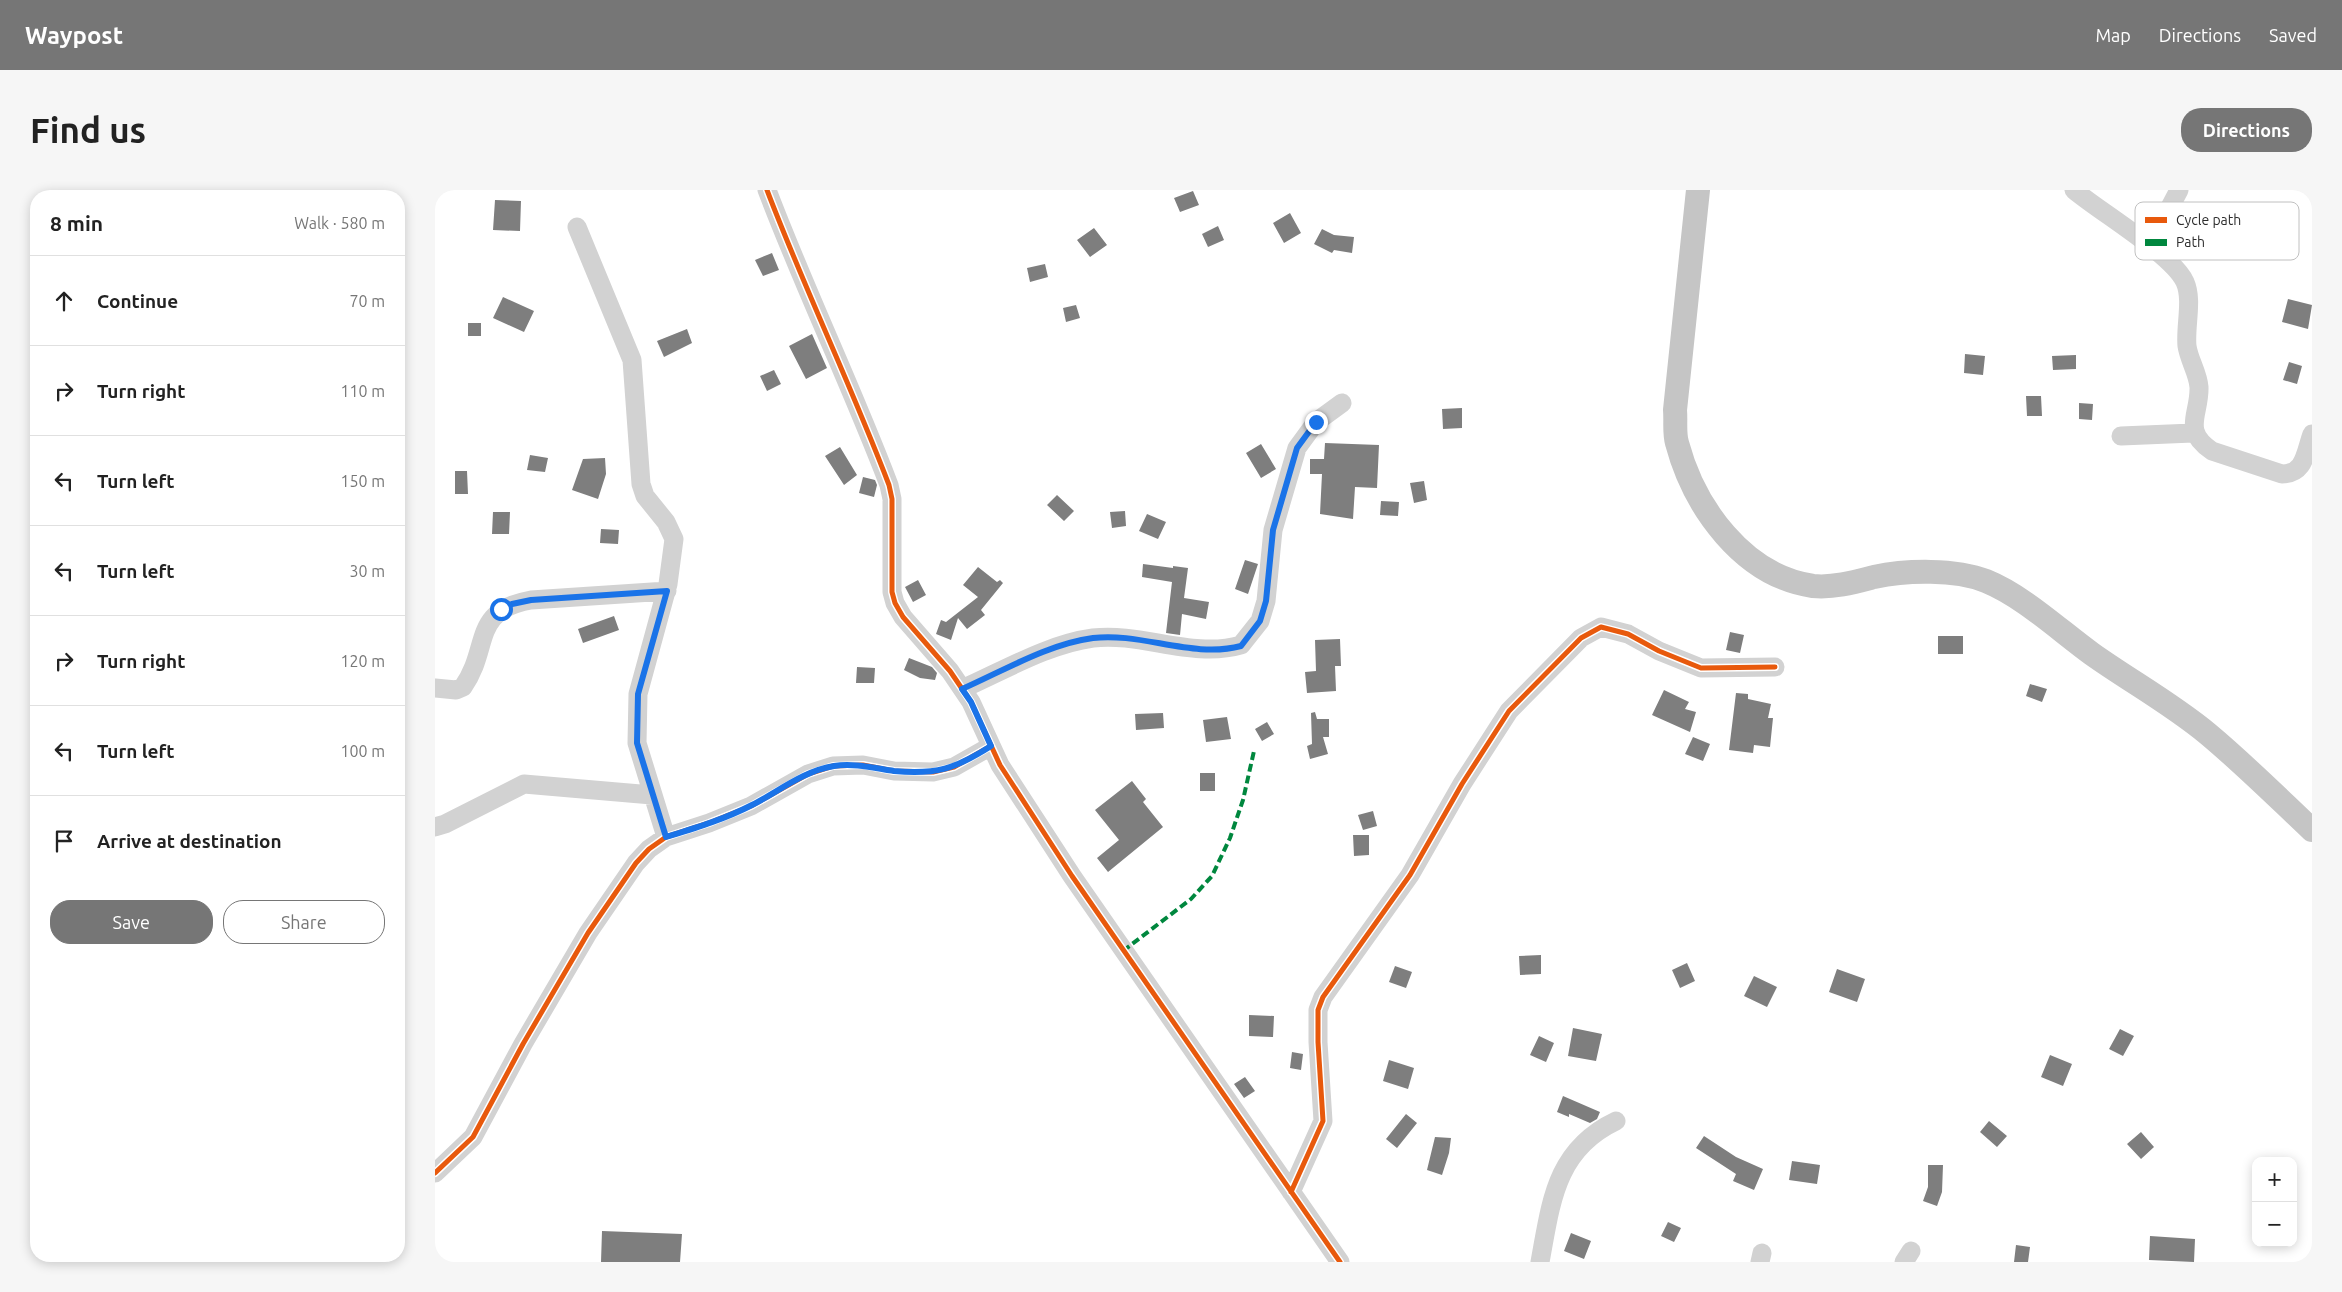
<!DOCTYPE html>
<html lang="en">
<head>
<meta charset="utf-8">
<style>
	:root { --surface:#fff; --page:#f6f6f6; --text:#222; --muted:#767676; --line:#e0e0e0; --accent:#767676 }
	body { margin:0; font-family:Ubuntu,sans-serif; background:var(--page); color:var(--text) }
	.controls { position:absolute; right:15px; bottom:15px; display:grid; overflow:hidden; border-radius:10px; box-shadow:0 2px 12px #0003 }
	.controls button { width:45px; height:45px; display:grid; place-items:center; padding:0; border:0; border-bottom:1px solid var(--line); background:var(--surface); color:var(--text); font:25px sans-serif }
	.stop { position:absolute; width:15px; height:15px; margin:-11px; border:4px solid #1a73e8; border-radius:50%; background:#fff }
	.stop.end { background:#1a73e8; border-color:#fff; box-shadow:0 1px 5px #0008 }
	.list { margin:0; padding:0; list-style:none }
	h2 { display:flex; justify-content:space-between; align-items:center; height:65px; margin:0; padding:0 20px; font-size:21px }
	h2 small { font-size:16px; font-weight:400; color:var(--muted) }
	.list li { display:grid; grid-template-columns:32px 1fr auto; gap:15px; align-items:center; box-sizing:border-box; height:90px; padding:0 20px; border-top:1px solid var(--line) }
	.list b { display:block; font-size:19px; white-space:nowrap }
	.list em { font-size:16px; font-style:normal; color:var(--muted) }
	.actions { display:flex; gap:10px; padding:15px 20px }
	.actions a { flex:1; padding:11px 0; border:1px solid var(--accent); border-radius:20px; text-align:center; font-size:18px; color:var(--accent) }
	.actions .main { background:var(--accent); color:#fff }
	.icon { flex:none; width:28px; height:28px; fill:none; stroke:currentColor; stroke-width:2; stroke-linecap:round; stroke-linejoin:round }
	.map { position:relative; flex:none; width:1877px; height:1072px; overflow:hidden; border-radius:20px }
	header { display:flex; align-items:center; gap:30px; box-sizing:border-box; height:70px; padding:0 25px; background:var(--accent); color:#fff }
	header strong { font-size:24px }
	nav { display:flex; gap:28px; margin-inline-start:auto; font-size:18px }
	.intro { display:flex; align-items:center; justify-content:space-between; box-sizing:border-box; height:120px; padding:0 30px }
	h1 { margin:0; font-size:35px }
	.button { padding:12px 22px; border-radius:20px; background:var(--accent); color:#fff; font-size:18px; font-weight:700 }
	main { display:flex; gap:30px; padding:0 30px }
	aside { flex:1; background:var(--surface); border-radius:20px; box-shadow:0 2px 12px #0003 }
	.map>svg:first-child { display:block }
	.building { fill:#7e7e7e }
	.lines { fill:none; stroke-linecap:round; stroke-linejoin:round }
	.minor { stroke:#d2d2d2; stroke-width:19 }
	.major { stroke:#c5c5c5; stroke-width:24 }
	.quiet { stroke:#00873e; stroke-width:4; stroke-dasharray:8 4; stroke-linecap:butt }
	.cycleway-casing { stroke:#fff; stroke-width:8 }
	.cycleway { stroke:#e8590c; stroke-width:5 }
	.route { stroke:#1a73e8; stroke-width:6 }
	.key { fill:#fff; stroke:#c0c0c0; stroke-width:1 }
	.key-label { font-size:14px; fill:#2d2d2d }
</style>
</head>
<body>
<header>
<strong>Waypost</strong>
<nav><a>Map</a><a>Directions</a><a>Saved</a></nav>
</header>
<div class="intro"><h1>Find us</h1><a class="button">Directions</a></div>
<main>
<aside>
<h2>8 min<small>Walk · 580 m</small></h2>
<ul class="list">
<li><svg class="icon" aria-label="ahead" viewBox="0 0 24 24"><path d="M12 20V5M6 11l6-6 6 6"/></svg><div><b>Continue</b></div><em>70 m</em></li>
<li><svg class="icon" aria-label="right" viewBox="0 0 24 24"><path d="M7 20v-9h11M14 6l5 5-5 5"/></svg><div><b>Turn right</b></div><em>110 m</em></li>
<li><svg class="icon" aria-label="left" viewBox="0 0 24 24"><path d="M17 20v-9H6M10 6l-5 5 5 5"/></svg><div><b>Turn left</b></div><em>150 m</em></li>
<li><svg class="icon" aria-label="left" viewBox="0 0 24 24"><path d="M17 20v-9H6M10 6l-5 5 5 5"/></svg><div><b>Turn left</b></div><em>30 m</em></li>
<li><svg class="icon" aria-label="right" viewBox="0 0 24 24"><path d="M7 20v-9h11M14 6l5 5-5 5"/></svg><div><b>Turn right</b></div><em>120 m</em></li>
<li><svg class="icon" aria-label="left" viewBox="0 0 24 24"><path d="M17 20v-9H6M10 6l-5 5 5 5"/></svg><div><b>Turn left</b></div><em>100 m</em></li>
<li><svg class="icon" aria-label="arrive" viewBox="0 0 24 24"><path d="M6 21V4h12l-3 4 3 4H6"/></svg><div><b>Arrive at destination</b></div></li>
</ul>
<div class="actions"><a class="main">Save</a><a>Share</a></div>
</aside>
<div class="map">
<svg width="1877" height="1072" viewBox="0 0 1877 1072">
	<rect width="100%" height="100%" fill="#fff"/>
	<path class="building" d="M758,1L764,15L745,22L739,8Z
		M60,10L86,11L85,41L58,40Z
		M855,23L866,43L849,53L838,33Z
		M783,36L789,50L773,57L767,44Z
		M659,38L672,55L655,67L642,50Z
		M887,39L899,45L919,47L917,63L899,60L897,63L879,54Z
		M337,63L344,80L328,86L320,70Z
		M610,74L613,87L595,92L592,78Z
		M68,107L99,121L89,142L58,128Z
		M1853,109L1877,115L1873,139L1847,132Z
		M641,115L645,128L631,132L628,118Z
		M33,133H46V146H33Z
		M252,139L257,153L229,167L222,151Z
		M377,144L392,178L371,189L354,156Z
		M1530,164L1550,166L1548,185L1529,183Z
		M1641,165V179L1618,180L1617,166Z
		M1854,172L1867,176L1862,194L1848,190Z
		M339,180L346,194L332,201L325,186Z
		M1591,206H1606L1607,226H1592Z
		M1644,213L1658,214L1657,230L1644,229Z
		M1027,218V238L1008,239L1007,219Z
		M890,253L944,255L942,298L920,297L918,329L885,324L887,284H875V269H889Z
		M826,254L841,279L826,288L811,263Z
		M405,257L422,285L409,295L390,266Z
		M95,265L113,268L110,282L92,280Z
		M170,268L171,284L163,309L137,300L148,269Z
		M20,281H32L33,304H20Z
		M428,287L440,290L442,295L439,307L424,303Z
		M989,291L992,310L979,313L975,293Z
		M622,305L639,321L629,331L612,315Z
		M946,311L964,312L963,326L945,325Z
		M690,321L691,336L677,338L675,322Z
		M58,322H75L74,344H57Z
		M712,324L731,332L723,349L704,341Z
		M166,339L184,340L183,354L165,353Z
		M810,370L823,374L813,404L800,399Z
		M708,374L738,378V376L753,378L749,408L774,412L771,429L747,424L745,445L731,443L737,392L707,387Z
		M543,377L562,392L565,390L568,393L546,420L550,425L532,439L523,428L516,450L501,444L506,430L511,432L543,407L528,395Z
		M483,390L491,405L478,412L470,397Z
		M179,426L184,440L148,453L143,439Z
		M1295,442L1309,445L1305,463L1291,460Z
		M1503,446H1528V464H1503Z
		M905,449L906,476H900L901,501L872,503L870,482L881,481L880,450Z
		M474,468L497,477L502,483L500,490L485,488L469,480Z
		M422,477L440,478L439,493H421Z
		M1595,494L1612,499L1607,512L1591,506Z
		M1229,500L1254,512L1250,519L1261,522L1255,542L1217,525Z
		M1301,503L1313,504V509L1336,514L1333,528H1338L1335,557L1319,555L1318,563L1294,560Z
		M880,522L882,529H894V547H888L893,564L875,569L872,556L877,554L876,523Z
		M728,523L729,538L701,540L700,524Z
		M792,527L796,549L771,552L768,530Z
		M832,532L839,544L827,551L820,539Z
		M1258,547L1275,554L1268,571L1250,564Z
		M765,583H780V601H765Z
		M697,591L711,609L708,612L728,637L673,682L662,668L684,650L660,620Z
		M938,621L942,636L928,640L923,625Z
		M918,645H934V665L919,666Z
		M1106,765V784L1085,785L1084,766Z
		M1252,773L1260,791L1245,798L1237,780Z
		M960,776L977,782L971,798L954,792Z
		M1402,779L1430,789L1422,812L1394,802Z
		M1319,786L1342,797L1332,817L1309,806Z
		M814,825L839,826L838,847L814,846Z
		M1138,838L1167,844L1161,871L1133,866Z
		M1685,839L1699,846L1688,866L1674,859Z
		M1104,846L1119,853L1111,872L1095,865Z
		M857,862L868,864L866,880L855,878Z
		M1615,865L1637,874L1628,896L1606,887Z
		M954,870L979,878L973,899L948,891Z
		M810,887L820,901L809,908L799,894Z
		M1128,906L1165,922L1162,929L1155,933L1134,924V927L1122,922Z
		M971,924L982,933L962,958L951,949Z
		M1554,931L1572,946L1562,957L1545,942Z
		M1706,942L1719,957L1706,969L1692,954Z
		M1269,946L1301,967L1328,979L1319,1000L1298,991L1301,984L1261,958Z
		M1000,947L1016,948L1014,963L1007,985L992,980Z
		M1357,971L1385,975L1382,994L1354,990Z
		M1493,975H1508L1507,1002L1502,1016L1488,1011L1493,997Z
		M1233,1032L1246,1038L1239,1052L1226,1046Z
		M167,1041L247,1044L245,1072H166Z
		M1136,1043L1156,1051L1149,1069L1129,1061Z
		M1715,1046L1760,1049L1759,1072L1714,1070Z
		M1581,1055L1595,1057L1593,1072H1579Z"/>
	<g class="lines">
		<path class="minor" d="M332,0C370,100 416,195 454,295L457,309V402L460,413L468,427L515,481L536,512L565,575L637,686L905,1072
			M1639,0C1665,22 1738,65 1750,92C1758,110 1750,136 1752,156C1754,170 1763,183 1764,197C1765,225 1746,240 1777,261L1847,284C1870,284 1870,263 1877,244
			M142,37L197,170L206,294L210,306L231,332L239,349L233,394L203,504L202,553L231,647
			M1709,53L1734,19L1744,0
			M1686,246L1758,243L1759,240
			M0,498L21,500L28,497C56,457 35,421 96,410L232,401
			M527,499C568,481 613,454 658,448C706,442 758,469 806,455L825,431L831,411L838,340L862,258L881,232L907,213
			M0,637L10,634L89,594L217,605
			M0,983L38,947L88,854L153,743L201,673L214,659L231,647L274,633L316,616L373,584L398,576L428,575L459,581L498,582L519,577L556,556
			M856,1002L888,931L883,852V820L888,807L975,685L1027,594L1074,521L1146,448L1166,437L1193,444L1224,461L1266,478L1340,477
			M1105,1072C1116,1013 1120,960 1181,931
			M1325,1072L1327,1063
			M1469,1072L1476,1061"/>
		<path class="major" d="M1263,0L1240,220C1241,231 1239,243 1242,253C1259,317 1308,386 1378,396C1399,398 1420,392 1439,387C1472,380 1520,379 1551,391C1588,406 1624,440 1657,464C1695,491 1737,514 1773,544C1809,574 1843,608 1877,640"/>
		<path class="quiet" d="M688,761L756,709L777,686L795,648L808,610L819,561"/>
		<defs>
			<path id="cycleway" d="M332,0C370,100 416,195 454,295L457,309V402L460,413L468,427L515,481L536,512L565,575L637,686L905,1072
				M0,983L38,947L88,854L153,743L201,673L214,659L231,647L274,633L316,616L373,584L398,576L428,575L459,581L498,582L519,577L556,556
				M856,1002L888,931L883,852V820L888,807L975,685L1027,594L1074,521L1146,448L1166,437L1193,444L1224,461L1266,478L1340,477"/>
		</defs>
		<use href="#cycleway" class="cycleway-casing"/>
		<use href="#cycleway" class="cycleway"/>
	</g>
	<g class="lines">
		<path class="route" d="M66,419L77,414L96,410L232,401L203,504L202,553L231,647C260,638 290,629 317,615C343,602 368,581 399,576C419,573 439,578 459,581C501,585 520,579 556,556L536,512L527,499C568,481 613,454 658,448C706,442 758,469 806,456L825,431L831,411L838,340L862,258L881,232"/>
	</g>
	<rect x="1700" y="12" width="164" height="58" rx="8" class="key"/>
	<rect x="1710" y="27" width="22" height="6" fill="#e8590c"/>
	<rect x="1710" y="49" width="22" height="7" fill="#00873e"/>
	<g class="key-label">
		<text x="1741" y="35">Cycle path</text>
		<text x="1741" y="57">Path</text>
	</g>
</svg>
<div class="controls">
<button>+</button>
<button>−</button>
</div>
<div class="stop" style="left:66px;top:419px"></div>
<div class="stop end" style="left:881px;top:232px"></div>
</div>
</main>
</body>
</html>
